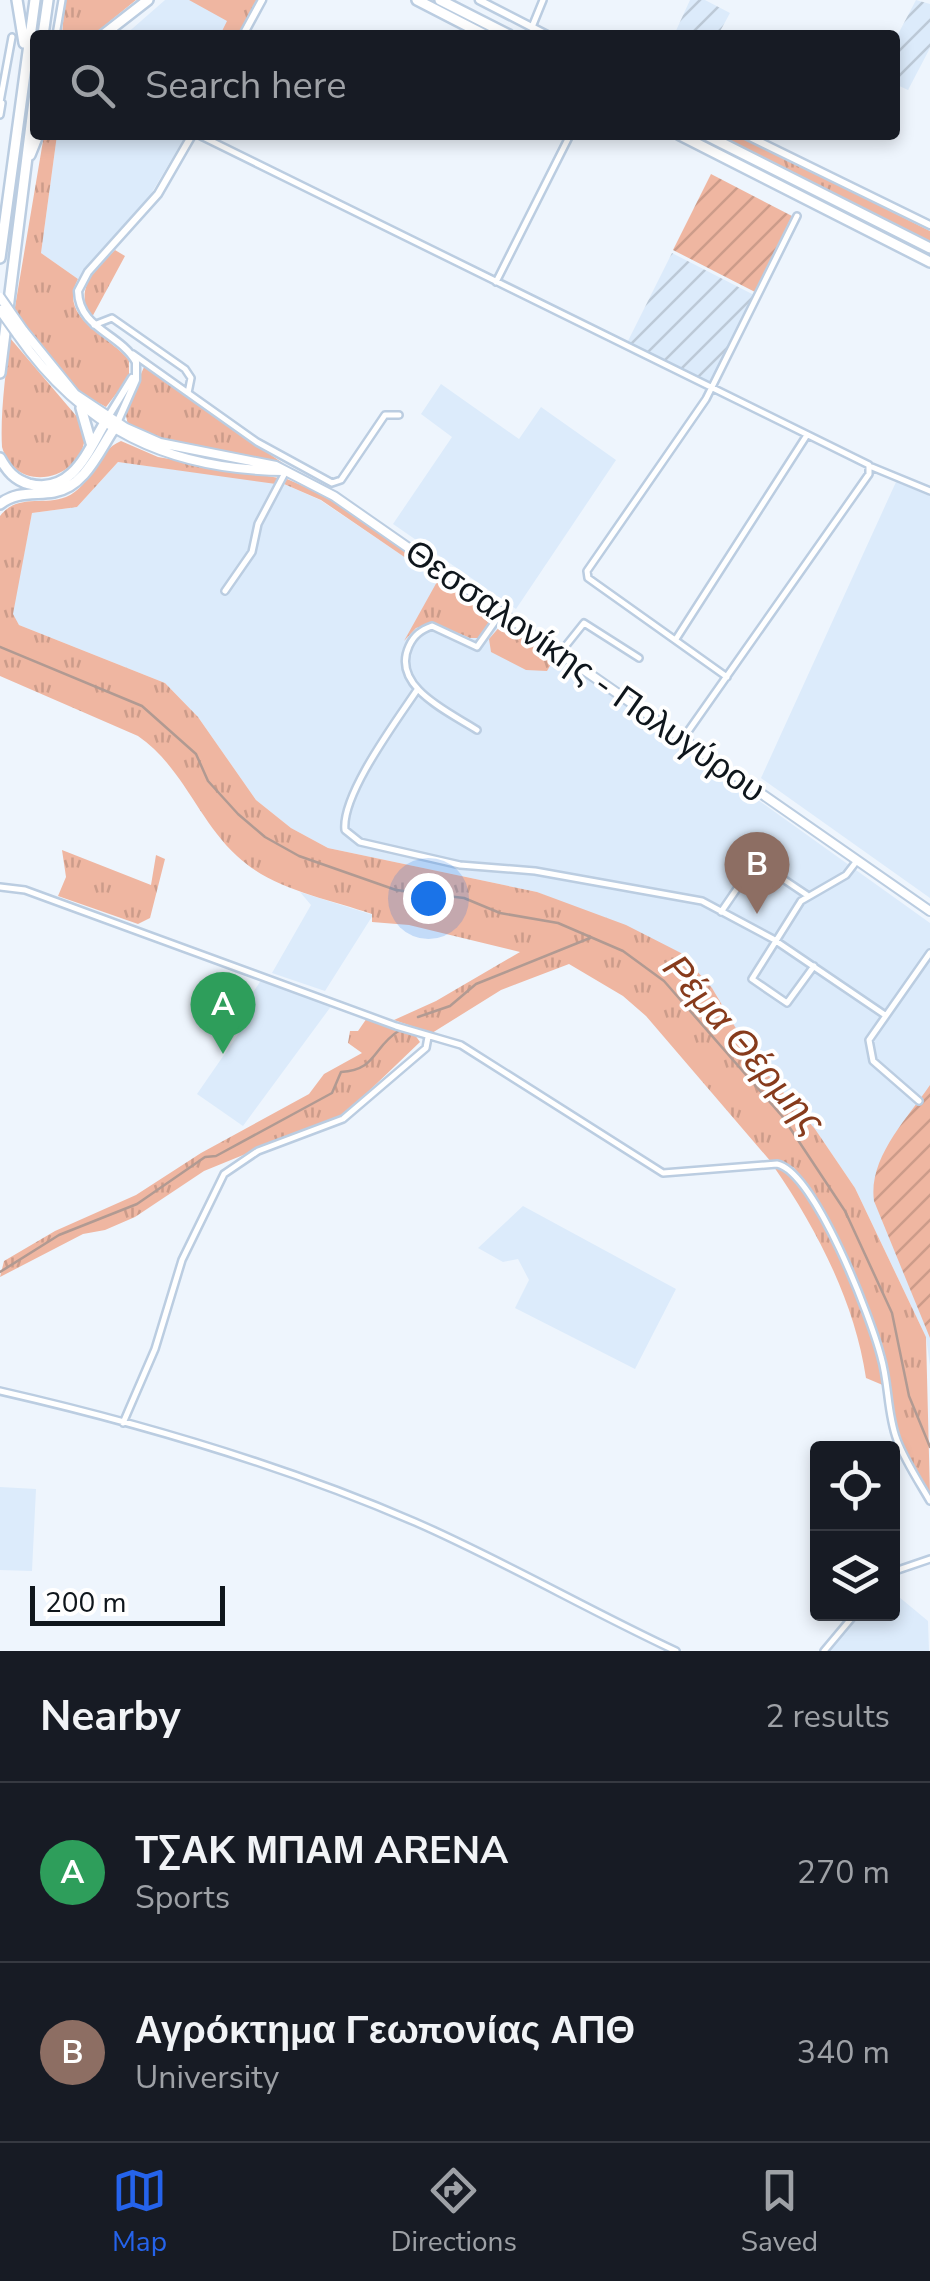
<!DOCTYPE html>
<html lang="en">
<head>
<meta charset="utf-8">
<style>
	:root { --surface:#171b24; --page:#242831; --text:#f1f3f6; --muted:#9ea1a6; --line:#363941; --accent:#2563eb }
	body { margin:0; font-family:"Nunito Sans",sans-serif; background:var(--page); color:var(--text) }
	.controls { position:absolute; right:30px; bottom:30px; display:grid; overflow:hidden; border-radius:10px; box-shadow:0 5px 15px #0003 }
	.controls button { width:90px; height:90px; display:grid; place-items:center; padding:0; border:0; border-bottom:2px solid var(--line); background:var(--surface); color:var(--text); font:50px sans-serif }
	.scale { position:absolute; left:30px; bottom:25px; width:195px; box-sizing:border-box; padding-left:10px; border:5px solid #0f161c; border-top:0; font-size:28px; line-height:35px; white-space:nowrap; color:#0f161c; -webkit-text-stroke:8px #fff; paint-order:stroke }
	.you { position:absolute; left:428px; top:898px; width:35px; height:35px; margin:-25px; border:8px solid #fff; border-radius:50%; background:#1a73e8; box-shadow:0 0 0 15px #1a73e833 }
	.badge { display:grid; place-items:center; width:65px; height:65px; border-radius:50%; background:var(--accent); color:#fff; font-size:32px; font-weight:700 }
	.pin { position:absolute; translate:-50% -82px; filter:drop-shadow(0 2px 5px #0008) }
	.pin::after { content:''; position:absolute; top:52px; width:35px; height:30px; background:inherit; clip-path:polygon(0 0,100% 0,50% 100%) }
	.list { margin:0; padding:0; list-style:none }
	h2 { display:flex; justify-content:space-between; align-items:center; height:130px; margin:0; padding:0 40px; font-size:42px }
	h2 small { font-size:32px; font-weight:400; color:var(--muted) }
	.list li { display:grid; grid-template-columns:65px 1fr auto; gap:30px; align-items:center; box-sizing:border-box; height:180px; padding:0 40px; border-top:2px solid var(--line) }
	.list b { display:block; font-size:38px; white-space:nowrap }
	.list p { margin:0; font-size:32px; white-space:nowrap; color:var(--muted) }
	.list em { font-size:32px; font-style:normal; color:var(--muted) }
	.icon { flex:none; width:55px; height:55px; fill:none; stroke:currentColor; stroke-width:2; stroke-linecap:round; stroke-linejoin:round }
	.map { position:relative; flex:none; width:930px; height:1651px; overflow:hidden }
	.search { position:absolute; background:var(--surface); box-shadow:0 5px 15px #0003; left:30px; right:30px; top:30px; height:110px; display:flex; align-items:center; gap:25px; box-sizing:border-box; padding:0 35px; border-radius:10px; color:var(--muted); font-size:38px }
	.sheet { height:490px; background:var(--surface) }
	nav { display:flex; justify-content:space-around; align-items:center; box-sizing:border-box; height:140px; border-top:2px solid var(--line); background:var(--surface); font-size:28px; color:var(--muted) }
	nav a { display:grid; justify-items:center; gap:5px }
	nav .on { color:var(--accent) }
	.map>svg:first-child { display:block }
	.built { fill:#dcebfb }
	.industrial { fill:url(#industrial-furrows) }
	.grass { fill:url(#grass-tufts) }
	.garden { fill:url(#garden-furrows) }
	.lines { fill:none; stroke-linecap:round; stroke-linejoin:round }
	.stream { stroke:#b19a92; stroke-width:2.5 }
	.minor-casing { stroke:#bbcde1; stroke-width:10 }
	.tertiary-casing { stroke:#bbcde1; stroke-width:11 }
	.primary-casing { stroke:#bbcde1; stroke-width:12 }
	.trunk-casing { stroke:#bbcde1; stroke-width:14 }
	.minor { stroke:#fff; stroke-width:5 }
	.tertiary { stroke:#fff; stroke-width:6 }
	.primary { stroke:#fff; stroke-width:8 }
	.trunk { stroke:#fff; stroke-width:9 }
	.primary-bridge-casing { stroke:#bbcde1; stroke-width:12; stroke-linecap:butt }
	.primary-bridge { stroke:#fff; stroke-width:8 }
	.labels { text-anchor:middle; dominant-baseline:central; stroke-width:8; stroke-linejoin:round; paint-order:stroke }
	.street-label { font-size:35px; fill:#0f161c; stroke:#fff }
	.water-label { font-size:38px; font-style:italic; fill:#873b1c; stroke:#fff }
</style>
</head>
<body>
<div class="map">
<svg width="930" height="1651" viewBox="0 0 930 1651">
	<defs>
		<pattern id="industrial-furrows" width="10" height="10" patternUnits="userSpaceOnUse" patternTransform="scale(2.5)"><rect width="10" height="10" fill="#dcebfb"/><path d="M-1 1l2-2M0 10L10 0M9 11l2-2" fill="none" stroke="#bcc9d7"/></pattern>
		<pattern id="grass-tufts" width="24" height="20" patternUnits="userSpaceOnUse" patternTransform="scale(2.5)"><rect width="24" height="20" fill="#efb6a1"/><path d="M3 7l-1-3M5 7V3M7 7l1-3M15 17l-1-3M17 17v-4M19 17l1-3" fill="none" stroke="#cc9c8a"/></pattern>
		<pattern id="garden-furrows" width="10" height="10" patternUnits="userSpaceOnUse" patternTransform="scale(2.5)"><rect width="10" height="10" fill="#efb6a1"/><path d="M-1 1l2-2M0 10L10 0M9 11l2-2" fill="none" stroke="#cc9c8a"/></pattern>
	</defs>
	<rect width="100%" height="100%" fill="#eef5fd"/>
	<path class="built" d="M165,0H254L236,35H125Z
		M57,135H186L142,209L78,279L41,253Z
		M441,384L519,439L541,407L616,460L516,609L393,524L452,437L421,414Z
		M118,462L284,484L320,500L439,580L497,613L930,923V1366L926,1337L855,1188L815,1129L753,1057L712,988L681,953L537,892L328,848L291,828L256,800L198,717L165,683L19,625L12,614L32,513L77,507Z
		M896,482L930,496V898L761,778Z
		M300,892L373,915L325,991L272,973L311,905Z
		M262,979L332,1005L243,1126L197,1094L248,1020L239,1013Z
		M523,1206L676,1289L635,1369L515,1308L529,1280L518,1259L503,1262L478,1248Z
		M0,1487L36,1489L32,1571L0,1570Z
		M893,1592L928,1621L929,1651H827L858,1614H892Z"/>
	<path class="industrial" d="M690,0H705L730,13L718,35H674Z
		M916,0L930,4V48L908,90L895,84V40Z
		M672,253L754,295L709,383L627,343Z"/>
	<path class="grass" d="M65,0H136L93,35H62Z
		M189,0H259L241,35H220L227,21Z
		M44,135H57L41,253L78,279C57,318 109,335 129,360V377L106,407L73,389L14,313Z
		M714,135H739L930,231V244Z
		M115,250L125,256L91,319C74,287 94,272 115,250Z
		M10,338L84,425C94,477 17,500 2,447C0,414 6,370 10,338Z
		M144,367L284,464L170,443L128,425L125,411Z
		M121,441L158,457L279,478L276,484L118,462L77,507L32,513L13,614L19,625L165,683L198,717L256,800L291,828L328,848L537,892L626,925L681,953L712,988L753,1057L815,1129L855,1188L926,1337L930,1495L897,1437L877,1333L807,1183L793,1167L772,1163L646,1016L623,996L569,964L501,990L432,1033L394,1020L436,1001L520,952L409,925L372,922V914C326,898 273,890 237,856C198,820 182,766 138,736L0,676V516C18,493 43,506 66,497C93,486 96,451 121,441Z
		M287,479L324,495L489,607L494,617L478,638H470L433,623L416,628L404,641L438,580L321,500L284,484Z
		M502,624L555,657L547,671L526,670L491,652L489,639Z
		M62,850L151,885L156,855L165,859L150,918L138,924L58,896L66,877Z
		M367,1018L412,1031L420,1042L346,1113L204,1171L135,1217L105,1230L83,1234L0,1277L4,1261L55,1231L136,1195L201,1153L309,1094L324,1074L362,1053L348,1043L350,1031H358Z
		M774,1167C818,1171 879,1345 885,1386L866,1378C855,1303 817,1229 774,1167Z"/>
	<path class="garden" d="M711,174L792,216L755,292L673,250Z
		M930,1085V1338L874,1201C868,1158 907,1119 930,1085Z"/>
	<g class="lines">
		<path class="stream" d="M0,647L142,706L196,754L208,781L238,814L265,837L299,856L396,890L464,898L500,913L558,923L623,951L664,981L782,1116L845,1211L892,1313L909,1396L930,1447
			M418,1017L450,1006L476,984L590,938
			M0,1272L59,1235L137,1204L205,1157L216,1156L332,1093L341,1072C377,1070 372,1047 400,1030"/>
		<defs>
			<path id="minor" d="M532,27L543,0
				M56,35L62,0
				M0,102L12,37
				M0,115L2,103
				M199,135L869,465V474L682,740
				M496,282L570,135
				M94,325L112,318L185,369L191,378L188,393
				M133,354L257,442L332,483L341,480L385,415H399
				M872,467L930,491
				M225,591L252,552L258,524L286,471
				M676,639L807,435
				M560,653L584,623L639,658
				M727,677L588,578L587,571L706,399L797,216
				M417,690C397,720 341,795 345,830L360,842L460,865L535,871L702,901L773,939L885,1015
				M477,730C451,713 390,687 409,646C414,635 421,630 432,626L477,647L501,613
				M746,854L807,895
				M0,887L25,890L396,1026L461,1045L663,1173L777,1164C815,1172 871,1318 881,1357C889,1384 887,1414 897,1440C905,1461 919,1482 930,1501
				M721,912L756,861
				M814,966L787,1003L752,979L801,901L846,875L856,862
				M919,1101L873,1061L869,1040L930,953
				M0,1391C140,1423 283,1465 415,1522C504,1561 588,1610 676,1651
				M123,1423L155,1349L182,1260L224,1174L258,1151L343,1119L426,1048L428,1037
				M892,1572L930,1559
				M824,1651L855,1614"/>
			<path id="tertiary" d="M479,0L547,35
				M243,35L262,0
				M746,135L930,225
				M108,417L132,378
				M117,423L136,380V362C120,333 79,329 78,291L88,272L158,194L192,135"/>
			<path id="primary" d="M23,330L75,394L126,428L160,443L276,466L334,496L930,911
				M17,334C83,429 168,470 285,471"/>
			<path id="trunk" d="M17,0L24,43
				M417,0L485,35
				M440,0L509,35
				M43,35L48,0
				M103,35L148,0
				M680,135L930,262
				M706,135L930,248
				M30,155L38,135
				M0,258L35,0
				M0,373L35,93
				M81,408L91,443
				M0,458C7,471 15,480 29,484C71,495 87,453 104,424
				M0,504C16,491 35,495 54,492C84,487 98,453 113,430"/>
		</defs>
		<use href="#minor" class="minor-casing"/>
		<use href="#tertiary" class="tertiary-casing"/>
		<use href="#primary" class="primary-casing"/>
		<use href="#trunk" class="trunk-casing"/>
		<use href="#minor" class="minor"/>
		<use href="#tertiary" class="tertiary"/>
		<use href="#primary" class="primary"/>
		<use href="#trunk" class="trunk"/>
		<defs>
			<path id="primary-bridge" d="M0,297L23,330
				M0,310L17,334"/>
		</defs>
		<use href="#primary-bridge" class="primary-bridge-casing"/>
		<use href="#primary-bridge" class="primary-bridge"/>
	</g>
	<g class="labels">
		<g class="street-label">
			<text transform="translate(585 671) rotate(35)">Θεσσαλονίκης - Πολυγύρου</text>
		</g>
		<g class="water-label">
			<text transform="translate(744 1045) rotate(49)">Ρέμα Θέρμης</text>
		</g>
	</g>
</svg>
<div class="controls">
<button><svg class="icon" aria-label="locate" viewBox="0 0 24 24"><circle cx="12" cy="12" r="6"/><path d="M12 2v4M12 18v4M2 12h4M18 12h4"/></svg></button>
<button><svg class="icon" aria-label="layers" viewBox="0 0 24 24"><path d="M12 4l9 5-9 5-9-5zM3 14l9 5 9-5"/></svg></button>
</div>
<div class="scale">200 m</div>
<div class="you"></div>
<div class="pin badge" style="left:223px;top:1054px;background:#2e9e5b">A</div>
<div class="pin badge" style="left:757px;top:914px;background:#8d6e63">B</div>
<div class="search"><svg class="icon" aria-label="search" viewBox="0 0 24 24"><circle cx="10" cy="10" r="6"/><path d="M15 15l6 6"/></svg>Search here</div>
</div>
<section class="sheet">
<h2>Nearby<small>2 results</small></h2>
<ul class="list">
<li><span class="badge" style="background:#2e9e5b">A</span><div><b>ΤΣΑΚ ΜΠΑΜ ARENA</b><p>Sports</p></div><em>270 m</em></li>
<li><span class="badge" style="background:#8d6e63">B</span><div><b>Αγρόκτημα Γεωπονίας ΑΠΘ</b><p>University</p></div><em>340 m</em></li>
</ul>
</section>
<nav>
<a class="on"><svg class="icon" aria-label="map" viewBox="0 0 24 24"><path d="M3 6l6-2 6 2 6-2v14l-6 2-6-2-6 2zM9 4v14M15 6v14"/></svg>Map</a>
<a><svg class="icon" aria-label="directions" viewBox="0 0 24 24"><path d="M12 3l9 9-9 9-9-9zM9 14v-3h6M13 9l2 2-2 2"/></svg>Directions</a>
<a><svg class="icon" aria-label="saved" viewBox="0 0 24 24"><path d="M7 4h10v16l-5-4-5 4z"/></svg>Saved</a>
</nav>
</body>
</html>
